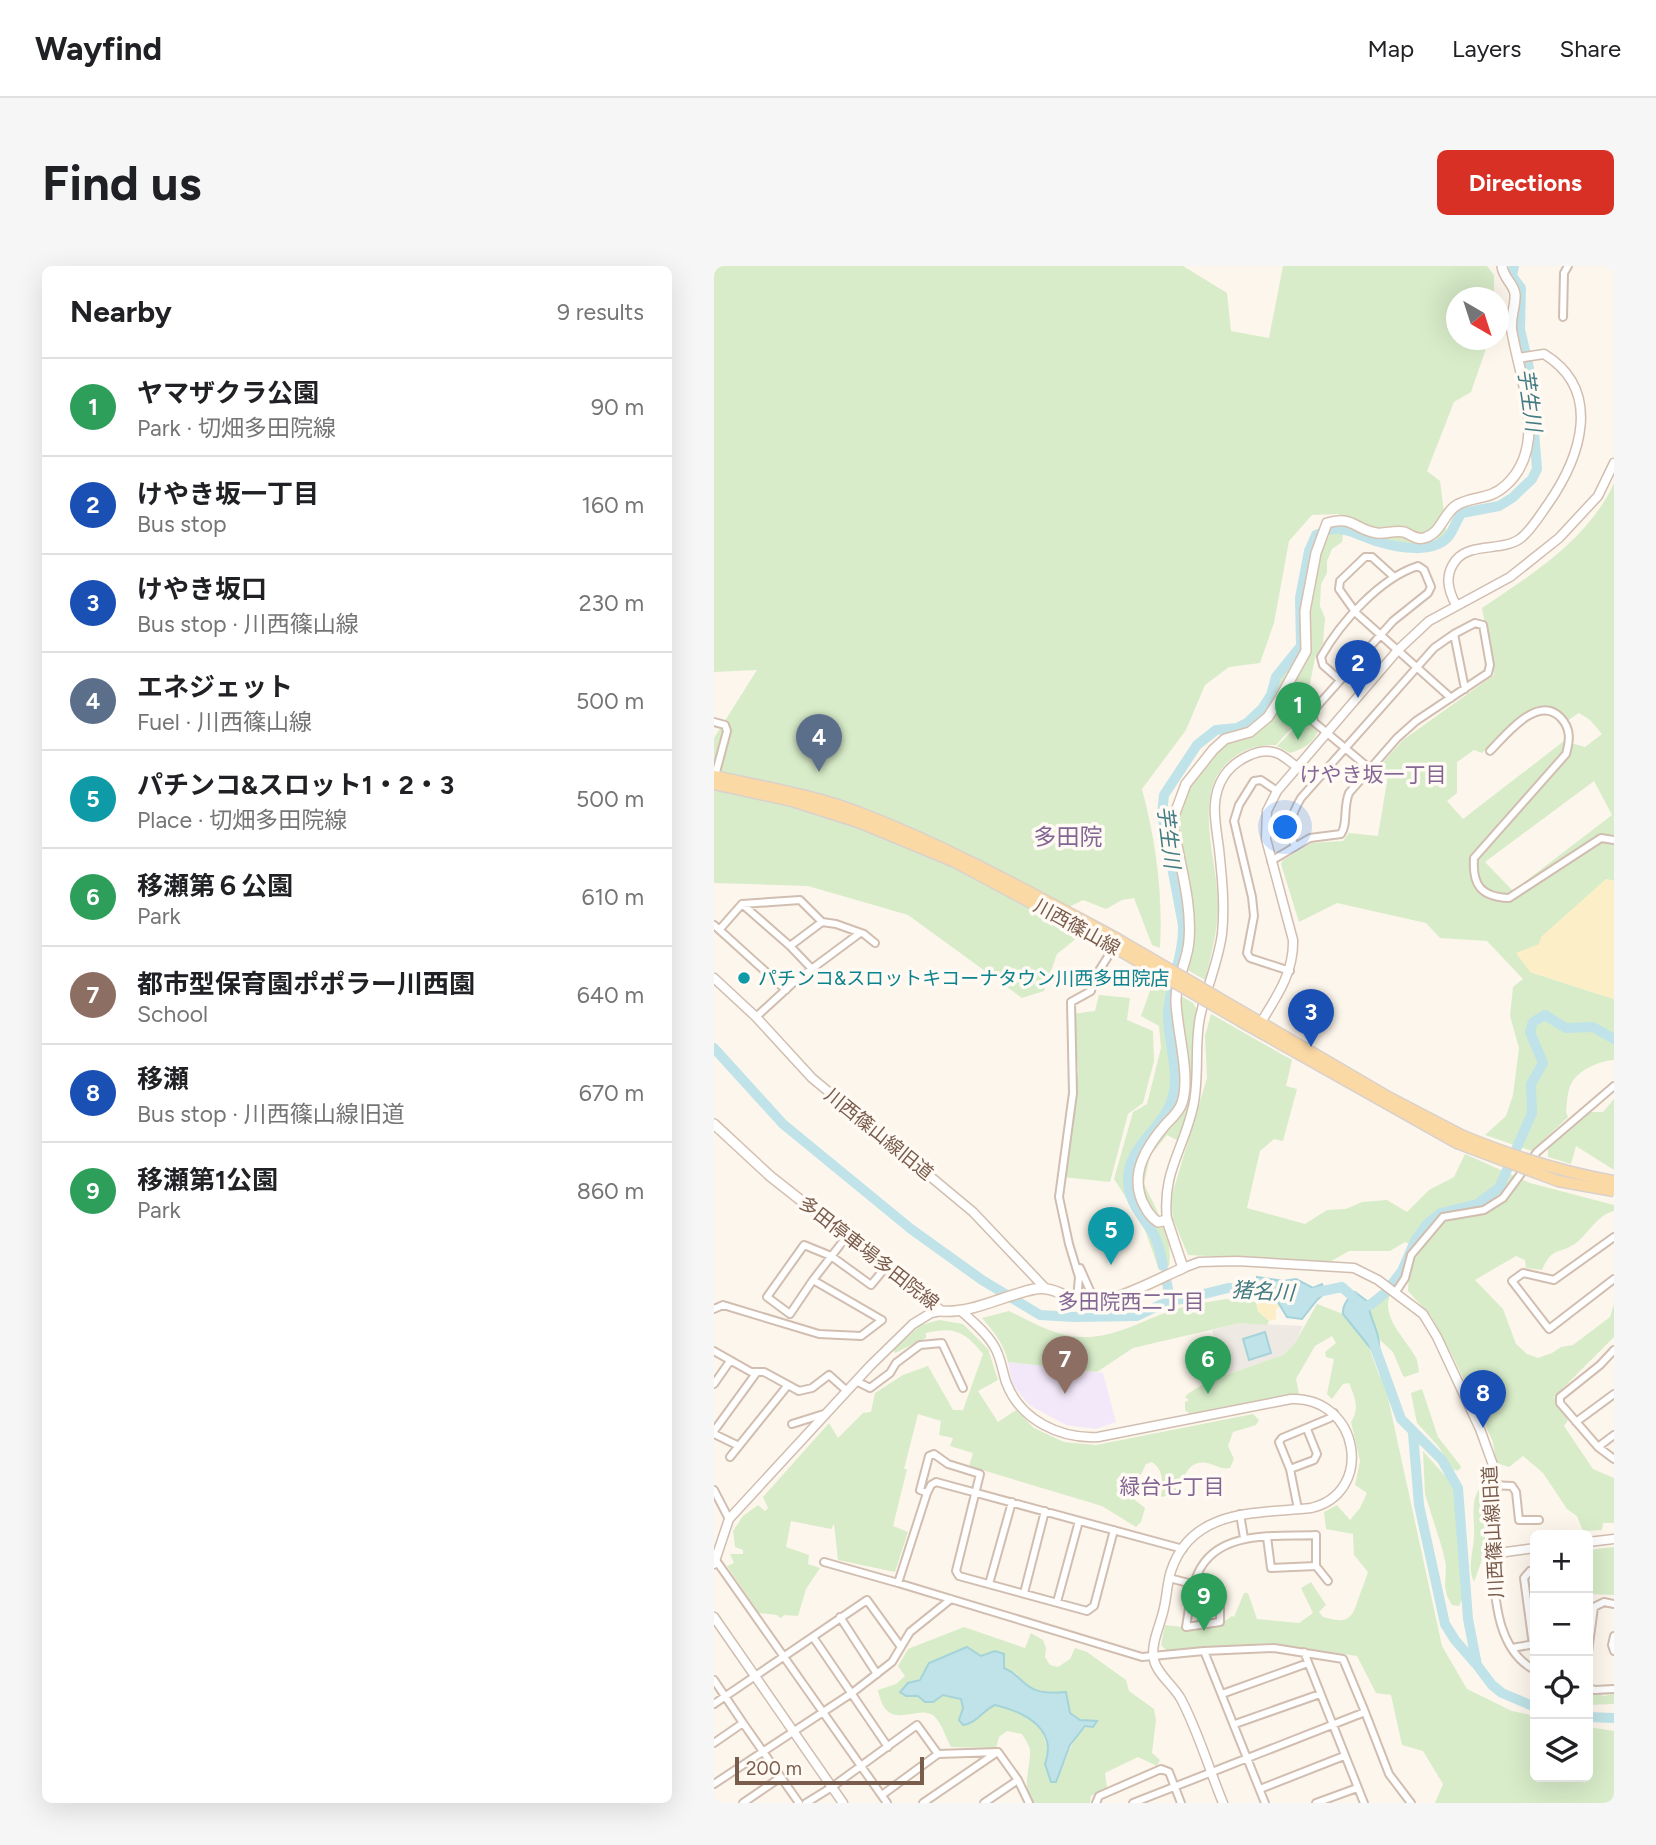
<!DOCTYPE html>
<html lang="en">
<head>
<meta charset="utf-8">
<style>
	:root { --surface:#fff; --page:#f6f6f6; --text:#202124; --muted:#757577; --line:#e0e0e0; --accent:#d93025 }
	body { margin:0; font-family:Figtree,"Noto Sans JP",sans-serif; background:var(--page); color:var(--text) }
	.controls { position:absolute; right:21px; bottom:21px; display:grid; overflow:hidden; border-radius:10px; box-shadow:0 7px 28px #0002 }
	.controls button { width:63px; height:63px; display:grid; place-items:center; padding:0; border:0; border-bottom:2px solid var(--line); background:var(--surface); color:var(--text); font:35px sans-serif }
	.compass { position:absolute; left:732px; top:21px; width:63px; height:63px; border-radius:50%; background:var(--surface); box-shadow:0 7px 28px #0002; rotate:141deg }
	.scale { position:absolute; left:21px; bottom:18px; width:189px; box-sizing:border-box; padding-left:7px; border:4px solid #7a5c4d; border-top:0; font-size:19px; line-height:24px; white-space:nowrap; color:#7a5c4d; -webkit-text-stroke:5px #fffaf3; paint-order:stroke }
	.you { position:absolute; left:572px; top:562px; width:24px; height:24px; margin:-18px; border:5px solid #fff; border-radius:50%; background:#1a73e8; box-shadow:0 0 0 10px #1a73e833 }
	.badge { display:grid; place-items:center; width:46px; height:46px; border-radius:50%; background:var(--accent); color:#fff; font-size:23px; font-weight:700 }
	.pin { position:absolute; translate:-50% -58px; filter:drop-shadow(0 2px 4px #0008) }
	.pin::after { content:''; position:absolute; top:37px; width:24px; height:21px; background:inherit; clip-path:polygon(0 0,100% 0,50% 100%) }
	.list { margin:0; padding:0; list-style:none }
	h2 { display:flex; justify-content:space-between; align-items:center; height:91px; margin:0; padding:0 28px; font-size:30px }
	h2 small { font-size:23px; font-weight:400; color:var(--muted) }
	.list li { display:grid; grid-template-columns:46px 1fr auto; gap:21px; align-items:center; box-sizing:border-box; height:98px; padding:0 28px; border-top:2px solid var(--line) }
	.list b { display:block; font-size:26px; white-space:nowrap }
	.list p { margin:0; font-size:23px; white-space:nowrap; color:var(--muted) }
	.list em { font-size:23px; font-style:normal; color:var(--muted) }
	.icon { flex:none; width:38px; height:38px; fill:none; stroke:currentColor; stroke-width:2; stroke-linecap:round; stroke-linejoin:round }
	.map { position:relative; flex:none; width:900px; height:1537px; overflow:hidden; border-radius:10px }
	header { display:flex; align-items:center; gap:42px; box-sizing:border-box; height:98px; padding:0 35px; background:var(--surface); border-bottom:2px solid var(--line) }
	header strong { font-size:33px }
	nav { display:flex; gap:38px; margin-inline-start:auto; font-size:24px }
	.intro { display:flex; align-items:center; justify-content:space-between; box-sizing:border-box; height:168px; padding:0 42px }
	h1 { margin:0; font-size:49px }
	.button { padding:18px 32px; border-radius:10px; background:var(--accent); color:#fff; font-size:24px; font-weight:700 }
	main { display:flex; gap:42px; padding:0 42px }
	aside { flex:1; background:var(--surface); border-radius:10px; box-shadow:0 7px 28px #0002 }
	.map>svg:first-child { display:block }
	.industrial { fill:#efe9e4 }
	.education { fill:#f3e8fa }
	.green { fill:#d8ecc9; fill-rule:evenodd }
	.sand { fill:#fcefc7 }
	.water { fill:#bfe3e8; stroke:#a5d3da; stroke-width:2 }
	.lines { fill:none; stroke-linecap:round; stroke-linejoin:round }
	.river { stroke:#bfe3e8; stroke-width:10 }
	.minor-casing { stroke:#d1beb0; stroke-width:10 }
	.tertiary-casing { stroke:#d1beb0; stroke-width:11 }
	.secondary-casing { stroke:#d6c0b0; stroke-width:12 }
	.primary-casing { stroke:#dad1cd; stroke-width:13 }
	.minor { stroke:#fff; stroke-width:6 }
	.tertiary { stroke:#fff; stroke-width:8 }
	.secondary { stroke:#fff; stroke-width:9 }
	.primary { stroke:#fbd9a5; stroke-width:10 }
	.primary-bridge-casing { stroke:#dad1cd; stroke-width:13; stroke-linecap:butt }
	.primary-bridge { stroke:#fbd9a5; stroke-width:10 }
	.culture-dot { fill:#0f9aa8; stroke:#fffaf3; stroke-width:2.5 }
	.labels { text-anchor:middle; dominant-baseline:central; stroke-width:7; stroke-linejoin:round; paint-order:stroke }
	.street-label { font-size:19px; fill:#7a5c4d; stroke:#fffaf3 }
	.culture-label { font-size:19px; fill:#0d838f; stroke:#fffaf3; text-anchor:start }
	.water-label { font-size:21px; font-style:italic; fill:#437c86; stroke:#fffaf3 }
	.neighbourhood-label { font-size:21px; fill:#846695; stroke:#fffaf3 }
	.quarter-label { font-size:23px; fill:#846695; stroke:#fffaf3 }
</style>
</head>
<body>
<header>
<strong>Wayfind</strong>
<nav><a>Map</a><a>Layers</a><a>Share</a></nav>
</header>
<div class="intro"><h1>Find us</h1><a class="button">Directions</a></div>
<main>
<aside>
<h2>Nearby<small>9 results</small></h2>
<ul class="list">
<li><span class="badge" style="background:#2e9e5b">1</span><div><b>ヤマザクラ公園</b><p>Park · 切畑多田院線</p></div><em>90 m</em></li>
<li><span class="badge" style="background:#1a4fb4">2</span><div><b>けやき坂一丁目</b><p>Bus stop</p></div><em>160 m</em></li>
<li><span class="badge" style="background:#1a4fb4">3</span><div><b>けやき坂口</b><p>Bus stop · 川西篠山線</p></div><em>230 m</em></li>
<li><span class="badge" style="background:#5c6f8a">4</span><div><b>エネジェット</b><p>Fuel · 川西篠山線</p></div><em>500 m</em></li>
<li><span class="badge" style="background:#0f9aa8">5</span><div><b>パチンコ&amp;スロット1・2・3</b><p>Place · 切畑多田院線</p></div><em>500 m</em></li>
<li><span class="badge" style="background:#2e9e5b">6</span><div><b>移瀬第６公園</b><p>Park</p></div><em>610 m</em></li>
<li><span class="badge" style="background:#8d6e63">7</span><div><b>都市型保育園ポポラー川西園</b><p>School</p></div><em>640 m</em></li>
<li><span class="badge" style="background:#1a4fb4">8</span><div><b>移瀬</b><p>Bus stop · 川西篠山線旧道</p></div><em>670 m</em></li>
<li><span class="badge" style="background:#2e9e5b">9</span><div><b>移瀬第1公園</b><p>Park</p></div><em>860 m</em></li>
</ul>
</aside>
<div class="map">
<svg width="900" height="1537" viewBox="0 0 900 1537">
	<rect width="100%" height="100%" fill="#fdf6ec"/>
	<path class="industrial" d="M526,1057L589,1060L581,1077L569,1089L512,1109L498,1064Z"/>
	<path class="education" d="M294,1096L389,1107L402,1156L382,1163L352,1159L315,1139L298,1118Z"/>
	<path class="green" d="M0,0H469L513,27L517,65L555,72L569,0H773L780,9V31L743,32V74H775L757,126L740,136L713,205L726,215L733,270L693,282L665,273L654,277L630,262L628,276L618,283L613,295V307L607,318L606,340L611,352L609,377L601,392L590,448L562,479C542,479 528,483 513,497C478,530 504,596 504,639C504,664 497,689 491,714L472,703C487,667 476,624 470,586C467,567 462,547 471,528C477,514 498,485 510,477C531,464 543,471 560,448L558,434L572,401L588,384L602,299L614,271L627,255L625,248L598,249L575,275L560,357L546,397L515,401L491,419L472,464L428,523C442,576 449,628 446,682L438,679L420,632L408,634L392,643L369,634L357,640L350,655L364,671L343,688L330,725L308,732L194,649L94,620L0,617V472L43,404L0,406Z
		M900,217V615L892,613L816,706L900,733V794C885,795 864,804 857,818C853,826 853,838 852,846L854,851L818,885L771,869L792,850L799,829L805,782L796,750L799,721L809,713L773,675L726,672L712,657L623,637L585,656L567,598L569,594L598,577L629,575L635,567L664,570L674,509L662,504L689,474L780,409L768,342C817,309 875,273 900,217ZM832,440L846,446L853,455L865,447L876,454L888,468L871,481L850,475L749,553L733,535L743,527V496L760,484L768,487L815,446ZM880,515L898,549L799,625L771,596Z
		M591,452L604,464C600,477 589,483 576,487L563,480Z
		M417,701L479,737L482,742C477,774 480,805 475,837C473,849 467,862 463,874L453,869L436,890L430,918C442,944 460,971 455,1000L445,1004L429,958L400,913L419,846L433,838L447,782L445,760L427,750L437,722L413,706Z
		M385,729L416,732L413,754L439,765L440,795L429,837L414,848L396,916L349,911L364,804L358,748L381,745Z
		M497,748L578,794L572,820L583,823L569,875L560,873L546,885L533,942L591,958L613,944L632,943L648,936L673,934L693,946L715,924L740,911L751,888L816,917L900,939V945C882,950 876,966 862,977C846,989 839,979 828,1004L812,1002L811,994L802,990L761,1014L789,1043L802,1078L813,1088L824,1092L838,1087L847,1081L859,1079L896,1051L900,1038V1071L840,1131L854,1154L850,1160L879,1203L900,1212V1257H889L888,1264L869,1265L863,1250L853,1243L829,1207L809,1190L795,1201L782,1197L779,1176L739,1091L717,1050L694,1025L696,978L691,976L676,985H635L616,996L474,989L459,953L457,932L493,812L491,770Z
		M900,833V904L862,880L857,898L834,891V882L875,846H889Z
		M667,1025L676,1029C667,1051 691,1072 701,1090C704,1094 704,1101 705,1106L691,1111L689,1110L679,1086L666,1074L656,1053L653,1035Z
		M512,1033L542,1036L544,1045L555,1055L553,1059L526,1057L419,1082L383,1106L294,1096C290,1078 280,1066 268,1052L295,1045C317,1056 342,1070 366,1071C399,1073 429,1054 459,1044C476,1038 495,1036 512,1033Z
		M603,1038L629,1048L655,1081L665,1109L671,1118L728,1380L753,1423L798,1445L821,1450V1511H874V1461L900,1465V1537H721L729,1518L709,1485L688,1479L677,1429L662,1427L643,1390L554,1377L453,1385L447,1379L451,1359C473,1362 501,1364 518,1350L520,1351L530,1327H534L543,1353L585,1357L599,1347L587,1322L597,1316L612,1339L605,1346L609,1351C631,1357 637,1356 644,1334C647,1325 651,1315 654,1306L640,1289L639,1268L612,1263L610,1246L623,1239L636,1254L646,1242L653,1227L641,1219L646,1195L637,1156C646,1142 641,1132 635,1117L629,1118L618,1133L613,1128L620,1093L612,1091L611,1086L622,1077L618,1070L601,1080L582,1113L585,1128L477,1149L471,1144V1136L475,1134L471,1131C477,1124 485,1122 491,1117C501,1109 500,1094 498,1083L503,1081L512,1109L569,1089L581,1077Z
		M225,1054L249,1058L274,1083L284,1114L264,1125L284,1156L302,1144L320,1162L350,1176L382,1179L539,1148L545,1154L542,1159L519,1166L514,1180L520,1193L516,1202C508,1204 502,1199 493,1197C474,1193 468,1214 463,1228L447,1231C449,1218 450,1204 438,1196L432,1198L418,1227L421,1234L431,1242L427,1256L422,1261L388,1240L255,1200L259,1187L236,1180L239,1172L225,1169L227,1155L204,1148L190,1203H193L179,1260L194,1266L181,1306L124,1294L120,1258L117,1263L77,1255L72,1281L95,1289L94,1298L106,1302L92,1323L84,1350L71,1349L66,1352L63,1349L45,1347L13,1300L20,1297L16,1288H29V1284L21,1281L19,1265L29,1250L44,1239L51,1245L54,1242L49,1231L115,1157L124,1172L149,1147L157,1146L161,1127L189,1109L214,1100L239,1144H249L269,1088C251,1066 241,1060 212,1067V1072L181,1087L179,1084L207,1059Z
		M708,1123L724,1171L746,1199L747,1202L743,1205L739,1203L724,1180L703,1157L697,1127Z
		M709,1185L740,1220L750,1329L745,1340L738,1339L733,1330L731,1320L732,1299L728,1282L711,1228Z
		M765,1223L766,1240L774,1260L770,1288L760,1316C753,1301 759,1287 760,1272C761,1256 756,1237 765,1223Z
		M900,1281V1329L874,1328V1284Z
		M250,1361L311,1382L317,1367L329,1374L332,1382L331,1391L336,1399L344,1401L356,1393L361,1382L373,1386L412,1414L415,1425L440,1443L442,1454L438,1487L446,1494L443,1500L424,1491L391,1507L393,1521L377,1530L376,1537H320C306,1521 317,1503 316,1484C315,1479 311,1473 308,1468L293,1465L285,1471L282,1482L237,1481C232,1472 228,1458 221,1451C205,1435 173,1471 164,1424L182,1418L191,1410L184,1400L194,1383ZM280,1385L290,1402L303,1408L313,1420L334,1427L352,1426L356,1447L366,1454L383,1455C352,1468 357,1496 339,1517C327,1464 341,1460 283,1439L269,1444L265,1451L245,1454L249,1442L247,1433L229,1429L219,1436H211L194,1417Z
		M874,1425L890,1430L900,1428V1438L874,1439Z"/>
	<path class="sand" d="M892,613L900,615V733L816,706L802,687L825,678L827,671Z
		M542,1032L562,1033L567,1040L562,1043V1053L555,1055L544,1045Z"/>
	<path class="water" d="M543,1011L570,1015L582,1013L599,1022L608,1018L611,1027L603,1034L588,1053L573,1051L562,1033L542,1032Z
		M641,1026L653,1035C656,1053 667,1068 665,1085L658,1084L629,1048C628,1038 635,1032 641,1026Z
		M551,1066L557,1087L535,1094L529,1073Z
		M253,1381L267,1390L281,1385L290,1388V1402C304,1408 303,1412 313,1419C324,1428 339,1427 352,1426L356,1447L366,1454L383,1455L379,1461L371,1460L356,1479L342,1516H337L331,1498C344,1463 311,1446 281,1439C268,1445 263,1457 249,1459L245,1454L249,1442L247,1433L229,1429L219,1436H211L204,1430H192L186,1426L194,1417L206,1414L215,1397Z"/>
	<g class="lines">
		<path class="river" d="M0,782L69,858L197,963L268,1014L326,1049L360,1051L423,1050L456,1034L470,1033L514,1022H538L555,1026
			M449,1000C447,989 445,978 440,969C429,950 413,936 414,912C415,881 445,865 456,839C468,810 454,779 454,749C455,718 470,690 469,659L448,548L450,529L483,479L502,464L523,462L533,457L548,443L557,429L562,411L587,380L586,332L595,285L602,269C607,267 613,264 618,263C634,261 650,272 665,276C685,282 719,288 734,271C740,264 742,254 748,247L785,240L798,232L818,213L823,203L815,102L806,63L807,22L798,10L800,0
			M453,1017L456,1034
			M599,1027L628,1021L639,1031L644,1039
			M645,1042L656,1039L671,1027L688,1005L701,975L713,958L727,947L763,938L785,922L818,847L817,818L829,797L816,766L819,756L831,749L852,762L879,761L900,773
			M658,1073L687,1153L728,1194L744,1222L754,1353L763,1399L778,1419L788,1427L821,1441
			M699,1167L705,1239L731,1358L741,1374L761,1397
			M874,1451L900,1452"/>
		<defs>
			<path id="minor" d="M849,51L850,7L854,0
				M679,310L658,291H651L626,315L625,323L642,347L737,432
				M740,368L751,423
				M626,414L609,399L607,391C626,357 666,312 704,300L710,304L717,321L714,327L679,355L598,446L600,456L656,503
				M0,456L11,459L13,465L1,510
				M776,485C791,470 824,427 847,452C857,463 856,474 852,488L760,592C758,619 767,631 795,632L887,572L900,574
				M563,525L547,514L540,515L525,539L520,555L538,631L540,650L533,687L536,692L576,705
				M557,595L596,572L627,568C634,558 629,541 635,527L683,472L702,455L774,407L776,399L769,359L761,357L740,368L720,382L587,532C577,549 573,562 581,581
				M28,638L76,680L98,703
				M0,659L72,724
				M6,663L28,638L86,634L108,656L122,658L150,668L161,677
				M76,680L108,656
				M42,751L80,716L146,667
				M900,971L840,1014L809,1007L798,1015L835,1063L900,1013
				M366,1002L378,1029V1035
				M99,1014L76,1048L53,1031L90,979L117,990L157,1019L171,1002
				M681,1027L691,1012L697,989L729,951L770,944L789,932L823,886L900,820
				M363,1033L365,1011L355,978L345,931L359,827L357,736L377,725L381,711L400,681
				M0,1043L9,1039L105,1068L147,1070L168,1054L99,1014L133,970
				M900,1084L886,1099L846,1131V1137L884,1181L900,1193
				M0,1085L37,1106H50L85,1125L98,1122L115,1109L133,1125
				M142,1115L156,1122L176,1107L182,1097L206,1079L228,1077L249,1122
				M0,1118L16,1095
				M862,1156L900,1128
				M78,1158L113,1147
				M0,1165L43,1106
				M0,1168L25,1180
				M884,1181L900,1169
				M16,1191L74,1119
				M576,1203L600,1194L603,1188L593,1163
				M778,1219L798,1220L802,1226L805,1254H825
				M0,1224L15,1253
				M213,1227L206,1224L215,1190L220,1188L234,1198L266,1208L242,1305L245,1310L373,1345L380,1340L400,1264
				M584,1243L576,1203L565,1176L568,1172L616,1152L620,1147
				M526,1248L530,1272
				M553,1271L557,1302L602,1300
				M777,1288C781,1327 781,1384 821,1404
				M1,1293L173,1537
				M110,1296L184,1317L213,1227L217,1219L222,1216L469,1283
				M455,1312L506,1325V1356L472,1361C475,1343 477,1323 484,1307C504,1263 562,1271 602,1269V1300L614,1315
				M184,1317L428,1391L490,1385L560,1382L629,1393L651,1446L419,1537
				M275,1318L298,1236
				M310,1327L331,1245
				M343,1336L365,1255
				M126,1351L163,1408
				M900,1370L898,1379L900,1385
				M99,1371L174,1481
				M819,1379L810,1312L816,1305L821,1304
				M798,1382L821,1378
				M490,1385L551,1537
				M590,1386L650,1537
				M874,1386L880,1341L890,1336L900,1338
				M0,1414L29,1457L0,1477
				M874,1422L881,1424L900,1423
				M508,1428L594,1397
				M0,1438L153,1334L187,1381
				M651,1446L675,1508L697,1537
				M29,1457L85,1537
				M521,1458L606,1428
				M0,1518L138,1427L178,1396L196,1366L237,1333
				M546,1523L630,1490
				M168,1529L224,1488
				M29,1537L67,1511
				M92,1537L118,1521L203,1459L224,1488L284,1486L304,1514L315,1537
				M209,1537L282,1487
				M270,1537L304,1514
				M382,1537L385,1530L447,1503L455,1506L467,1537
				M602,1537L643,1522"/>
			<path id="tertiary" d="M742,339C734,324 730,309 742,294C757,276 789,286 807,272C818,263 826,249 834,238C866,192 890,125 830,88L804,92
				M0,712L42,751L98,812L259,946L332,1023
				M544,761C561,733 580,708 579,674L552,573L553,545L563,525L684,384L715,355L796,311L845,272L884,230L900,197
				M453,954C448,906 469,885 479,841C486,811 480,781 486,751C492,723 504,697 508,668C511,640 508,611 505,583C502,558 495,533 510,510C520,495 546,479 565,488C571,491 576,496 582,500
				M469,1002L485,996L523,995L640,1002L664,1014L709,1048L723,1071L766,1163L779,1199L777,1288L821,1282
				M246,1044C258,1055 272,1066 280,1080C287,1091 288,1104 292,1116C306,1154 346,1173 384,1171L577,1133C646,1131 661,1227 597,1242C544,1248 478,1241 457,1305C453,1317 453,1330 450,1342C447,1358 436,1378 440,1394C443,1408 460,1420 467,1433C484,1465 495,1503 509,1537
				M874,1276L900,1273
				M0,1298L15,1253L156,1100L199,1058L217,1047L227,1045
				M0,1351L129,1537"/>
			<path id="secondary" d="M0,858L56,910L227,1045C258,1048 290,1029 321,1023C339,1020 351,1031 367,1035C395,1041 443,1013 469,1002L453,954L444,956C436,951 432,943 428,935C416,906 433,880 452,858C458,852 465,846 468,837C477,811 463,765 462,736C461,715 474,695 475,674C478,637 466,600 460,563V550L472,518L499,484L511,473L536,466L554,451L565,434L592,385L591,345L602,287L613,257C639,249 641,264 663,267C672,268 681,264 690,266C696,268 702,274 710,272C728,267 729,247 743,239C760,229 775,235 792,219C835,180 806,113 798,66C795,53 802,41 801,28C800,18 789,12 788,0"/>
			<path id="primary" d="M0,510C50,521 101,529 149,548C237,582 319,628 402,672
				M0,518L78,535L144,556L241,596L396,679
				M534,749L676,832L749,870
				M528,756L743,877"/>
		</defs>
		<use href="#minor" class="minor-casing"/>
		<use href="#tertiary" class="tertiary-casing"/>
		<use href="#secondary" class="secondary-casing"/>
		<use href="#primary" class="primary-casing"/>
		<use href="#minor" class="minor"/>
		<use href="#tertiary" class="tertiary"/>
		<use href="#secondary" class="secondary"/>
		<use href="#primary" class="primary"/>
		<defs>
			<path id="primary-bridge" d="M402,672L534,749
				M396,679L528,756
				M749,870C798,890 847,906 900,915
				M743,877L844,915L900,925"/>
		</defs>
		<use href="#primary-bridge" class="primary-bridge-casing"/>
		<use href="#primary-bridge" class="primary-bridge"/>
	</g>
	<circle class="culture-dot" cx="30" cy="712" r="7"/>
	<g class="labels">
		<g class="street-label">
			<text transform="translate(363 661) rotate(29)">川西篠山線</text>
			<text transform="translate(165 868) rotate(39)">川西篠山線旧道</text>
			<text transform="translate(155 987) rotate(38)">多田停車場多田院線</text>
			<text transform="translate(779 1266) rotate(-93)">川西篠山線旧道</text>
		</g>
		<g class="culture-label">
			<text x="44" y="712">パチンコ&amp;スロットキコーナタウン川西多田院店</text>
		</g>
		<g class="water-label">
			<text transform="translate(816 134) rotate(82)">芋生川</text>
			<text transform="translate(455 571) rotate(83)">芋生川</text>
			<text transform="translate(549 1025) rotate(3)">猪名川</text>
		</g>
		<g class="neighbourhood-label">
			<text x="659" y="508">けやき坂一丁目</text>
			<text x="417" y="1035">多田院西二丁目</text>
			<text x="458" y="1220">緑台七丁目</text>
		</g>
		<g class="quarter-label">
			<text x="354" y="571">多田院</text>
		</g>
	</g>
</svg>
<div class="controls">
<button>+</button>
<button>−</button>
<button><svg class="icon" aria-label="locate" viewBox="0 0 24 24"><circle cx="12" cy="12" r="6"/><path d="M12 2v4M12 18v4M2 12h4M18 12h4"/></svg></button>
<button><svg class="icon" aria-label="layers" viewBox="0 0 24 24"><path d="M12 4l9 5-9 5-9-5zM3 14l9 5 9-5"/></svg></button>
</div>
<svg class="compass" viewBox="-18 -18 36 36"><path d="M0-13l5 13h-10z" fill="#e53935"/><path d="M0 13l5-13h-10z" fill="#757577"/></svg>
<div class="scale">200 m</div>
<div class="you"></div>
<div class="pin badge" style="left:584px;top:474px;background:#2e9e5b">1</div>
<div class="pin badge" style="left:644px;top:432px;background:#1a4fb4">2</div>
<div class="pin badge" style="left:597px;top:781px;background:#1a4fb4">3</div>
<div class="pin badge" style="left:105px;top:506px;background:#5c6f8a">4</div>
<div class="pin badge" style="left:397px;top:999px;background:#0f9aa8">5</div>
<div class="pin badge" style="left:494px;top:1128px;background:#2e9e5b">6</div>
<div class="pin badge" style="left:351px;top:1128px;background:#8d6e63">7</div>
<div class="pin badge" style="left:769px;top:1162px;background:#1a4fb4">8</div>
<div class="pin badge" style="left:490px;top:1365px;background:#2e9e5b">9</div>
</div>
</main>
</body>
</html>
